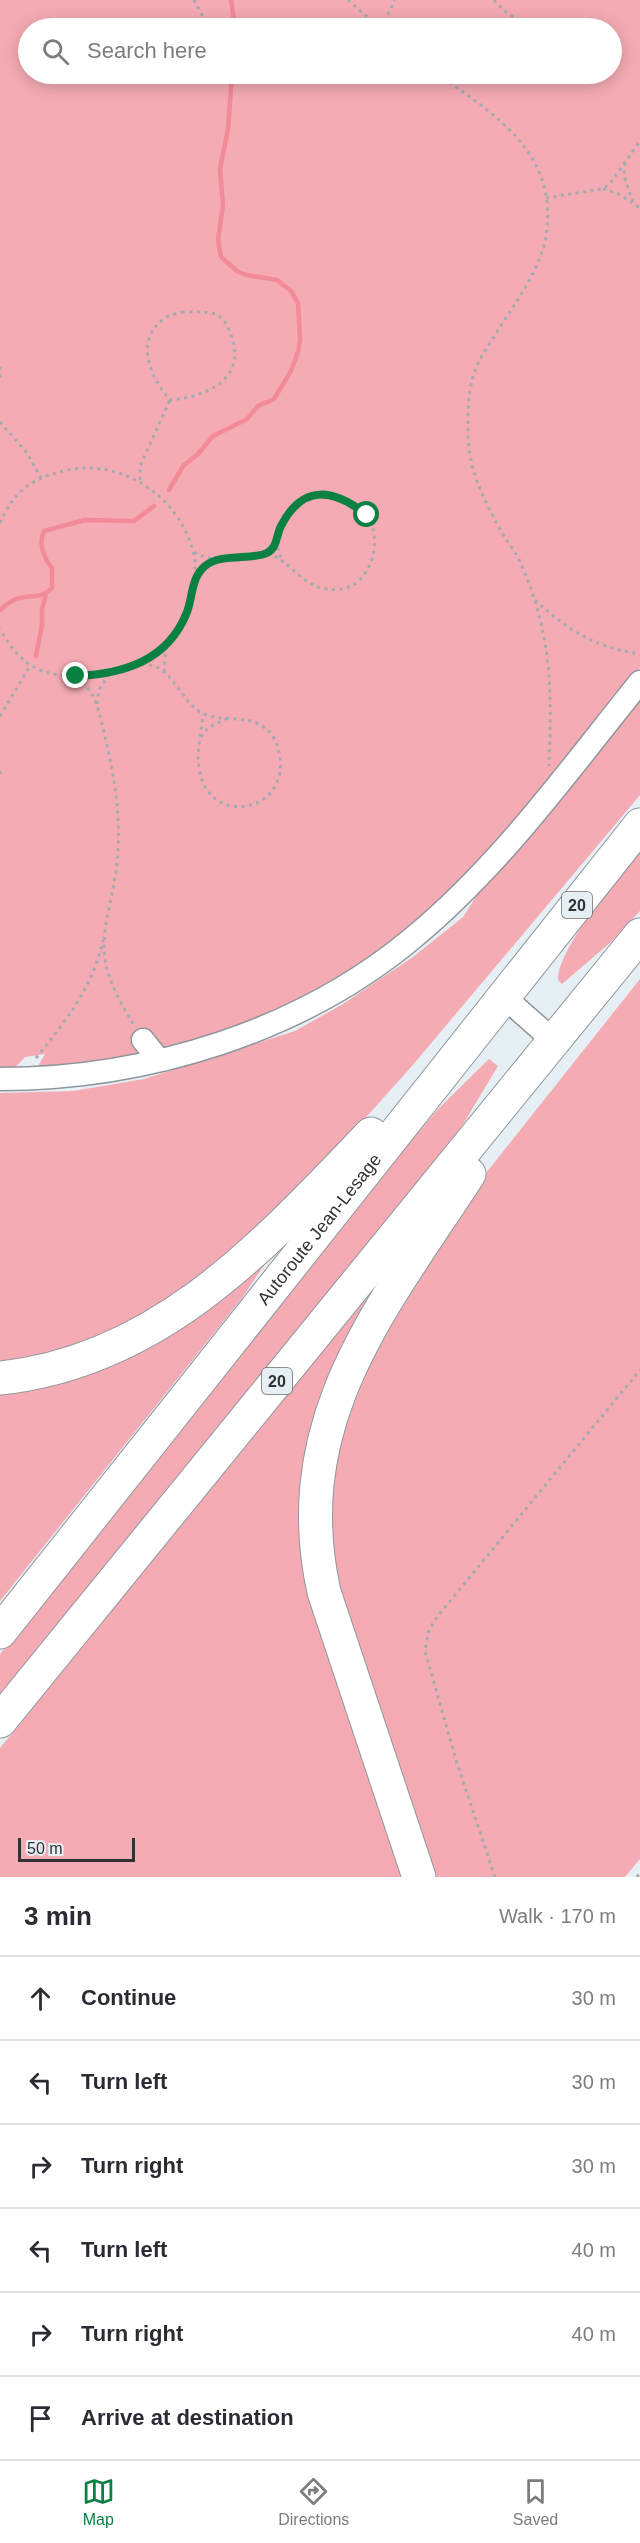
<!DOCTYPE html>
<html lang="en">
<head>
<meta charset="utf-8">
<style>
	:root { --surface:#fff; --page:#f7f7f7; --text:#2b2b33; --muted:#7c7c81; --line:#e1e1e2; --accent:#0b8043 }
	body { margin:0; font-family:Helvetica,sans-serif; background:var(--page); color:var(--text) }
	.scale { position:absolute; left:18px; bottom:15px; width:117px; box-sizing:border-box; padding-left:6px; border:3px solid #2f3234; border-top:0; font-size:16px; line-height:21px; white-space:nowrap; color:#2f3234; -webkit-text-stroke:4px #e6eff4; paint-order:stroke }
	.stop { position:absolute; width:18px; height:18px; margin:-14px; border:4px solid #0b8043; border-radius:50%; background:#fff }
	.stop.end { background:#0b8043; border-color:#fff; box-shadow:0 2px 6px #0008 }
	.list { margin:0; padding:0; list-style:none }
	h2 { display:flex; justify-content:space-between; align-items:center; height:78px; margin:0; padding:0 24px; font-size:26px }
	h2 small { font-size:20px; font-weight:400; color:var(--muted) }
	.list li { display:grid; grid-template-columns:39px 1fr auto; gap:18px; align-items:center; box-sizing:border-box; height:84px; padding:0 24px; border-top:2px solid var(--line) }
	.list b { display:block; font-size:22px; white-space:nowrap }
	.list em { font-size:20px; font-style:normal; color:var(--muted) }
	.icon { flex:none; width:33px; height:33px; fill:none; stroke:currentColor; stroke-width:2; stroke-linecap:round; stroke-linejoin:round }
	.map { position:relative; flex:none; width:640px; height:1877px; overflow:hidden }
	.search { position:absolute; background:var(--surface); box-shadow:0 3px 15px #0003; left:18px; right:18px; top:18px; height:66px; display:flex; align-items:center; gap:15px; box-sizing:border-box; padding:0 21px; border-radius:33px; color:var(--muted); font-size:22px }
	.sheet { height:582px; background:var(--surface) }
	nav { display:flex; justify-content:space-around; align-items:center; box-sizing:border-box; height:84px; border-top:2px solid var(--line); background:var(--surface); font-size:16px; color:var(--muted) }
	nav a { display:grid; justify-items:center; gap:3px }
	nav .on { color:var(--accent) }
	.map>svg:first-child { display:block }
	.green { fill:#f5abb3; fill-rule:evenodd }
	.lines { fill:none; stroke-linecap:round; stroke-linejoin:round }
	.stream { stroke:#f38a99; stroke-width:4.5 }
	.minor-casing { stroke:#8f979d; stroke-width:25 }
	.highway-casing { stroke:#8f979d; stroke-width:35 }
	.path { stroke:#a3aaae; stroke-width:3; stroke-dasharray:3 4.5; stroke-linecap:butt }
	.minor { stroke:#fff; stroke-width:22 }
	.highway { stroke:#fff; stroke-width:33 }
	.route { stroke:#0b8043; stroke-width:8 }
	.labels { text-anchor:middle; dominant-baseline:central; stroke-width:4.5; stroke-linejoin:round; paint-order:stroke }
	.shield { fill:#e6eff4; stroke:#666b6e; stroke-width:1.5 }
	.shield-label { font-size:16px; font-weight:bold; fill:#2f3234 }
	.street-label { font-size:18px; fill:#2f3234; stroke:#e6eff4 }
</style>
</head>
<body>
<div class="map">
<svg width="640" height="1877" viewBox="0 0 640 1877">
	<rect width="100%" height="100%" fill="#e6eff4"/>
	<path class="green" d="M0,0H640V668L553,776L542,786L540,796L427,918L301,1004L198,1045L140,1050L135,1058L40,1071L39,1064L45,1054L25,1057L12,1071L0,1073ZM28,28H612V74H28Z
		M640,694V795L412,1066L334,1153L214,1269L111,1337L56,1355L0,1363V1093L73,1091L144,1079L295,1031L343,1004L413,957L463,917L481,889Z
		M640,851V911L611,942L562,984L558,980C558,947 619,878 640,851Z
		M640,979V1859L625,1877H433L344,1611L333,1555L329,1507L342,1437L372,1355L471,1192Z
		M489,1059L498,1066L450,1146L0,1697V1654L360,1202L437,1110Z
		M290,1234L265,1264L242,1298L0,1601V1387L48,1380Z
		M364,1299L371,1305L309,1506L411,1877H0V1748Z"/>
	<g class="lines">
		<path class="stream" d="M231,0L235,28
			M288,28L289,27
			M169,490L183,466L198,454L213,436L247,419L258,406L274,399L291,371L298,352L300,340L298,303L291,291L277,280L246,275L237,271L221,257L218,240L223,205L220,169L228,129L232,74
			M0,610C4,607 8,603 12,601C26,593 40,601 52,588V568C44,559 38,542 44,531L85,520L134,521L154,506
			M36,656L42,625V609L46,594"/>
		<defs>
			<path id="minor" d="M504,997L554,1041
				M143,1040L159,1060
				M0,1079C146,1079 301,1032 414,937C501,865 569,770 640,682"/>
			<g id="highway">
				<path d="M0,1378C161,1361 265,1244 371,1134"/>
				<path id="s1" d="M0,1632L640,825"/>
				<path d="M0,1721L640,935"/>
				<path d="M419,1877L324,1592C286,1420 382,1308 469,1174"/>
			</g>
		</defs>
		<use href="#minor" class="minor-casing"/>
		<use href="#highway" class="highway-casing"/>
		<path class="path" d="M194,0L209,28
			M348,0L380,28
			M494,0C513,23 542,33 569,19
			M381,28L395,0
			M437,74C480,104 536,138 546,195C556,253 523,290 495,335C488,347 479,358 475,371C469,387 468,403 468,420C466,464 480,493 501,531C508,543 517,554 522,566C552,635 552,692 549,766
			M625,163L624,175L633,203
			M603,189L617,193L640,208
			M546,198L601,189L609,185L640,141
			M182,312C193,312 205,311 215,314C225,318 228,327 231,335C248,379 206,397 170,400C151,378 133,340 165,318C169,315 177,314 182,312Z
			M0,367V378
			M0,422L27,453L41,478
			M140,480V466L170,400
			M0,523C13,493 28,481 59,472C119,455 180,495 194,555C197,569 194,582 191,595C178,647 143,674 90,676C45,678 22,669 0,629
			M278,540V551L283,562
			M194,552C221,567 238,551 266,554C293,558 302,595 342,589C372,584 385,536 365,514C356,504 342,498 329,496C320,494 311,492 303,499C295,505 284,517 280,527C275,539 276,545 266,554
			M196,577L206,565L216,560
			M535,600C569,631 594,647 640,654
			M142,663C149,665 157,666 163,671C178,683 186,706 204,714C222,722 246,715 262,726C271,731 277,741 279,752C293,812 208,830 199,768C196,750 202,732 203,714
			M164,672L166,647
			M77,677C96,692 99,711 104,733C116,781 123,828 115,877C111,904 101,932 105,959C108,982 122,1005 134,1025
			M97,704L99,690L109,674
			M0,716L30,666
			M201,737L209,727L226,719
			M0,771V775
			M36,1058C66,1021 93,987 103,940
			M495,1877L456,1760L425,1651L429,1630L437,1617L640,1370
			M637,1877L640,1873"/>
		<use href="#minor" class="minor"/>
		<use href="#highway" class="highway"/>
	</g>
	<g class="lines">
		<path class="route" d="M76,676C123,674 168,661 187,612C193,596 191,578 205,566C220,553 253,560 267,553C278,547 276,535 281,526C303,483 334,489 367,515"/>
	</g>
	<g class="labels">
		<g class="shield">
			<rect x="562" y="892" width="30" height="26" rx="4.5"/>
			<rect x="262" y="1368" width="30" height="26" rx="4.5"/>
		</g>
		<g class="shield-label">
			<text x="577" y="905">20</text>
			<text x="277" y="1381">20</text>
		</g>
		<g class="street-label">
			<text stroke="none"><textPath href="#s1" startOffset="514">Autoroute Jean-Lesage</textPath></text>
		</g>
	</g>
</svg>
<div class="scale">50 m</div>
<div class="stop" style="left:367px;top:515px"></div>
<div class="stop end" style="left:76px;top:676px"></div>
<div class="search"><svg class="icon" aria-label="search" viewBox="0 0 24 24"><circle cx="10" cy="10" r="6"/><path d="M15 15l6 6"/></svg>Search here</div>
</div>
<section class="sheet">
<h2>3 min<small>Walk · 170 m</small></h2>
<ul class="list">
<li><svg class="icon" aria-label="ahead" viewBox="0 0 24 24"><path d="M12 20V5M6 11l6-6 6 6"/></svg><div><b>Continue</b></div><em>30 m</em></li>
<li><svg class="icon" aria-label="left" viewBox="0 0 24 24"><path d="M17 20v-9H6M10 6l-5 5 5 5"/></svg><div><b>Turn left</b></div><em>30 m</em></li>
<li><svg class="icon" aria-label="right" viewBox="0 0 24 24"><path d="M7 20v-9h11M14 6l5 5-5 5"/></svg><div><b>Turn right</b></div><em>30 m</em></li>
<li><svg class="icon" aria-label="left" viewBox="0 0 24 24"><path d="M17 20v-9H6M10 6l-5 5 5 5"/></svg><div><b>Turn left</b></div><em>40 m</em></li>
<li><svg class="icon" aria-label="right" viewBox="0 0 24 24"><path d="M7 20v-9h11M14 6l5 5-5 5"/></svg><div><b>Turn right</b></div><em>40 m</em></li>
<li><svg class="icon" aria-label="arrive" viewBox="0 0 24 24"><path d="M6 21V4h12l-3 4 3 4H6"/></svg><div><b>Arrive at destination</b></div></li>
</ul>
</section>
<nav>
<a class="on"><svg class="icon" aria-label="map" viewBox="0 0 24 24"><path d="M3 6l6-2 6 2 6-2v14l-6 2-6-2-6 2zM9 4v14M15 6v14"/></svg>Map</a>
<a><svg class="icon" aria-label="directions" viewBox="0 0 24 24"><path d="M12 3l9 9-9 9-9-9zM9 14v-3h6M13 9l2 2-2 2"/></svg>Directions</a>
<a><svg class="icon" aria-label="saved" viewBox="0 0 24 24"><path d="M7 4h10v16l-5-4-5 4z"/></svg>Saved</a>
</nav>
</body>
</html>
